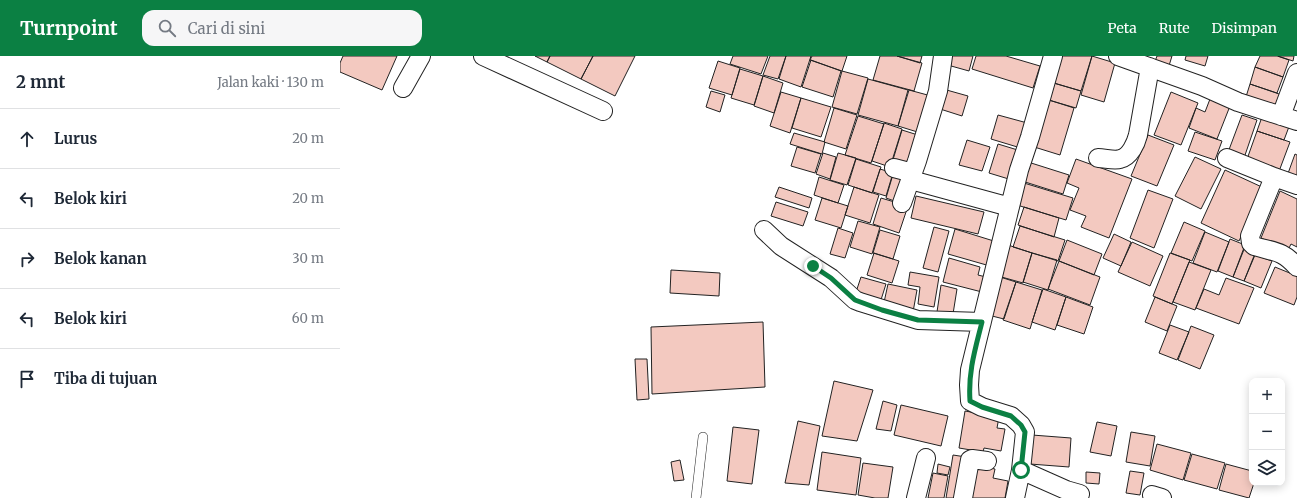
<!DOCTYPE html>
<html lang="id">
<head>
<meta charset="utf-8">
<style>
	:root { --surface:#fff; --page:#f6f6f7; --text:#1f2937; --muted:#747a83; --line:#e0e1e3; --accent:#0b8043 }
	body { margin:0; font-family:Merriweather,serif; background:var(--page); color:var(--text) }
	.controls { position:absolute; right:12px; bottom:12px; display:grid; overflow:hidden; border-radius:8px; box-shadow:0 2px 10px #0003 }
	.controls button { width:36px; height:36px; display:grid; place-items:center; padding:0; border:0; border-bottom:1px solid var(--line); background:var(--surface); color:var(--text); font:20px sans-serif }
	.stop { position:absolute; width:12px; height:12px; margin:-9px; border:3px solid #0b8043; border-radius:50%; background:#fff }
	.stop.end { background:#0b8043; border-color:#fff; box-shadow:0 1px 4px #0008 }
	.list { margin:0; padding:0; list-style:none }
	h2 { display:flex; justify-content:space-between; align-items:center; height:52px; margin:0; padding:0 16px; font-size:17px }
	h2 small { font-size:13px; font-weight:400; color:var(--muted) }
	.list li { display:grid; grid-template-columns:26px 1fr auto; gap:12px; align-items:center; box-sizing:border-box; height:60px; padding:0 16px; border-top:1px solid var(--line) }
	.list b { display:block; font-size:15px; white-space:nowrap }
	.list em { font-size:13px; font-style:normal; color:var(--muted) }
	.icon { flex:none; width:22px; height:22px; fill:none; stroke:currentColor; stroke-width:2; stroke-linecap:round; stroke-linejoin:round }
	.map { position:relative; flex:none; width:957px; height:442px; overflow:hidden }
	header { display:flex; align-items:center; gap:24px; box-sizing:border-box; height:56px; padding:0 20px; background:var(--accent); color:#fff }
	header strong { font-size:19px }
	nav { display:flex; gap:22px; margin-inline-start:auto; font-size:14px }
	.search { width:280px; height:36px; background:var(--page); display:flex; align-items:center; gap:10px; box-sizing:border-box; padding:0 14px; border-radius:12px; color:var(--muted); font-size:15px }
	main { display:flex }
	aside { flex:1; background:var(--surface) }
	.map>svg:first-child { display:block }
	.building { fill:#f3c9c0; stroke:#222 }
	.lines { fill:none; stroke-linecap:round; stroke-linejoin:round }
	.lane-casing { stroke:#222; stroke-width:10 }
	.street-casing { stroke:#222; stroke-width:20 }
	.lane { stroke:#fff; stroke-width:9 }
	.street { stroke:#fff; stroke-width:18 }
	.route { stroke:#0b8043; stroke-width:5 }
</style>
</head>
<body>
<header>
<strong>Turnpoint</strong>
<div class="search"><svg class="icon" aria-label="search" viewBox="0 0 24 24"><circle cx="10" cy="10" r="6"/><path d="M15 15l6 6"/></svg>Cari di sini</div>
<nav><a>Peta</a><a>Rute</a><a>Disimpan</a></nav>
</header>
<main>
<aside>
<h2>2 mnt<small>Jalan kaki · 130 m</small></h2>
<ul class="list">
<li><svg class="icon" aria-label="ahead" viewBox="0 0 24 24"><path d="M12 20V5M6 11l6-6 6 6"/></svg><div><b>Lurus</b></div><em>20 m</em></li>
<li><svg class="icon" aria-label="left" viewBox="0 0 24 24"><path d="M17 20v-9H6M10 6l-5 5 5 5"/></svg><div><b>Belok kiri</b></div><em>20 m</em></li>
<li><svg class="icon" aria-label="right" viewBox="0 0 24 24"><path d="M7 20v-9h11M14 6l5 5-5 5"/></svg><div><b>Belok kanan</b></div><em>30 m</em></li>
<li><svg class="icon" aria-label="left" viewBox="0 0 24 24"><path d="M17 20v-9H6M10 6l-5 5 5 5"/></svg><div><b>Belok kiri</b></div><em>60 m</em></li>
<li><svg class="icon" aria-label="arrive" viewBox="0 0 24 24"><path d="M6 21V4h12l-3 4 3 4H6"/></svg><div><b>Tiba di tujuan</b></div></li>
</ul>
</aside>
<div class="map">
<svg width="957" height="442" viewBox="0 0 957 442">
	<rect width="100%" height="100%" fill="#fff"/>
	<path class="building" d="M3,0H57L42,34L0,16V7Z
		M195,0H210L207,6Z
		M210,0H253L241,23L207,6Z
		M253,0H295L275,40L241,23Z
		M393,0H428L421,18L390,8Z
		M430,0H446L438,23L423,19Z
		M446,0H471L461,31L439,23Z
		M472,0H507L502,15L470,4Z
		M540,0H557L582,7L574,35L533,24Z
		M557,0H582L580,7Z
		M606,0H633L629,15L604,8Z
		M636,0H666L700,10L693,32L632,13Z
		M722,0H752L741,35L714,27Z
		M752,0L775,7L764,46L741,39Z
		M817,0H832L828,13L814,8Z
		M846,0H868L865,10L845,4Z
		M920,0H937L949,4L943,21L915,11Z
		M938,0H954L953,5Z
		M471,4L501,15L493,41L462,31Z
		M378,5L400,12L392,39L369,32Z
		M915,11L943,21L937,37L910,28Z
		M400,13L423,20L414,49L391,42Z
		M502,15L528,22L517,58L492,51Z
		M423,20L443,27L434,57L414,50Z
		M528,23L568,34L558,70L518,59Z
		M710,26L741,35L736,52L705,43Z
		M910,28L942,39L936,55L905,44Z
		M603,33L628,40L622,60L597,52Z
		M569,34L595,41L584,78L558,70Z
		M371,35L385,39L380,56L366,51Z
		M441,36L461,42L450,77L430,70Z
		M831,36L858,47L841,89L814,79Z
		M461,42L491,51L481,81L452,72Z
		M706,43L734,52L720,99L691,90Z
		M870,43L890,50L877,83L849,72L856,52L865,56Z
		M494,52L517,59L506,93L484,86Z
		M923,58L950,68L944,84L917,75Z
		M658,59L691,68L684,93L651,83Z
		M902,59L917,64L903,105L887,99Z
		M518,60L544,68L531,107L505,99Z
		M544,67L562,73L550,111L532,105Z
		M562,74L581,80L571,113L552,107Z
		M917,75L950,86L938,118L906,106Z
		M855,76L882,85L875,104L848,95Z
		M454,77L485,86L482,98L450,88Z
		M808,79L834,89L817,130L791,120Z
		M627,84L650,91L642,115L619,109Z
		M658,88L681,95L672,124L649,117Z
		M457,91L481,98L475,117L451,110Z
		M483,97L496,101L490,123L476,118Z
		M498,97L516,102L507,129L490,124Z
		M955,98L957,99V127L946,123Z
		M855,101L881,113L861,153L835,140Z
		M516,103L541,111L532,137L508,129Z
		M736,103L792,123L769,182L741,171L746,160L730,154L739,132L727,127Z
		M688,106L729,119L723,138L682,125Z
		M540,113L553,117L546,140L533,136Z
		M885,114L924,132L899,185L861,167Z
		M554,115L569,119L560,147L546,142Z
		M479,121L504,129L498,147L474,139Z
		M684,127L733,142L726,164L677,149Z
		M439,131L472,142L469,152L435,141Z
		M514,131L539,139L530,167L505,159Z
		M808,134L833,143L814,192L790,182Z
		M940,135L957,143V191L951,188L948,194L921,182Z
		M576,140L644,156L638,178L571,162Z
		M482,142L508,150L501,172L475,164Z
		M541,142L568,150L559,177L533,168Z
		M436,146L468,156L463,170L431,160Z
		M684,151L719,162L714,181L678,169Z
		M518,165L540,171L532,198L510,191Z
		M844,166L865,175L852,205L831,197Z
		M680,170L725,184L718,205L673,191Z
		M594,171L609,175L598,216L583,212Z
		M498,172L513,177L505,202L490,198Z
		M615,173L657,186L650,210L608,198Z
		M540,174L560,180L553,203L533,197Z
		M865,176L889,186L877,216L853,207Z
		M774,178L791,186L781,210L763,202Z
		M890,183L905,189L893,221L878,215Z
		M727,184L762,198L754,219L719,205Z
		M792,186L823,200L810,230L778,216Z
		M668,189L692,197L683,227L658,220Z
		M905,191L916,195L904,225L893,221Z
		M534,197L559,205L552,227L527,219Z
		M692,197L717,204L708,234L683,226Z
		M830,197L850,204L832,248L813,240Z
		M915,199L932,205L921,232L904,225Z
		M609,202L640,211L638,219L646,221L642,236L603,226Z
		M719,205L760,221L750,249L708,233Z
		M849,206L871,214L855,254L833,246Z
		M935,211L957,220V241L954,249L924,237Z
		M331,214L380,217L379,240L330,237Z
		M570,216L599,221L594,251L578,248L580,231L568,229Z
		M521,221L546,228L540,247L515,239Z
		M660,221L676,226L664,263L648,259Z
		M886,222L914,232L899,268L856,252L864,233L879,239Z
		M676,226L702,234L690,273L663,264Z
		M548,228L577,234L573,256L543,251Z
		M601,229L617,233L613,258L597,256Z
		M703,233L726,241L715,274L692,266Z
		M726,241L753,251L744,278L717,269Z
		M815,241L837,250L827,275L805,266Z
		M423,266L425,331L312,338L311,271Z
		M830,269L849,276L837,304L819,297Z
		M851,270L874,279L860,313L838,304Z
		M295,303H307L309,343L297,344Z
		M494,325L533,334L517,385L482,380Z
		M543,345L557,349L551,375L536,373Z
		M561,349L608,360L601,390L554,379Z
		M625,355L659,361L657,372L665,373L661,395L644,392L643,396L619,392Z
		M458,365L480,370L469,429L445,427Z
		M757,366L777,370L771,400L750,396Z
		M393,371L419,374L412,428L387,425Z
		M791,376L815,380L810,410L786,406Z
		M692,379L731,382L729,411L690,408Z
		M817,388L851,397L843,424L810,414Z
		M482,396L521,402L516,439L477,434Z
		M852,398L885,407L877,433L844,424Z
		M613,399L626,401L619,442H606Z
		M340,404L344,424L334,425L331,406Z
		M523,407L553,411L548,442H535L518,439Z
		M598,408L610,411L608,419L597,417Z
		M886,408L912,415V427H914L909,442L879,434Z
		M636,409L655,413L653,422L668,425L665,442H629Z
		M790,415L804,417L800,439L786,437Z
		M746,416L760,417L759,428L746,427Z
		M593,417L608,420L604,442H588Z"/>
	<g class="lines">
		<defs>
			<path id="lane" d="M356,442L363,381"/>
			<path id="street" d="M143,0L263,55
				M778,0L862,30L898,46L957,65
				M63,32L81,0
				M941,60L957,17
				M758,102C765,102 774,105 780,103C790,101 796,87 798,79L810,11
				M887,102L934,121L957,129
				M554,112L573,117
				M934,121L910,180L911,187L914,190C934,196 942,194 957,211
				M571,124L670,151
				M562,147L577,105L598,35L603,0
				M424,174L441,190L491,222L515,244L520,246L578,264L642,266
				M681,414L726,434L740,438
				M812,439L822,442
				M576,442L586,402
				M623,442L630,404L632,403L647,405
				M675,442L681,414L685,376L681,369L671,360L642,351L630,345L629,329L630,314L679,114L690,81L713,0"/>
		</defs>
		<use href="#lane" class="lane-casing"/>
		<use href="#street" class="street-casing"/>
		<use href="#lane" class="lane"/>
		<use href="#street" class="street"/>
	</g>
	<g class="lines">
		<path class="route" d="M473,210L491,222L515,244L542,254L578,264L642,266C635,294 628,316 630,345L642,351L671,360L681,369L685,376L681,414"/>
	</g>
</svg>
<div class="controls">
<button>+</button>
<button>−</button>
<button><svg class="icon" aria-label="layers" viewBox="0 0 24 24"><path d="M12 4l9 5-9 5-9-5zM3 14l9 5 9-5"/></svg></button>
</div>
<div class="stop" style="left:681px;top:414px"></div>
<div class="stop end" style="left:473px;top:210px"></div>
</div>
</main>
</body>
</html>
